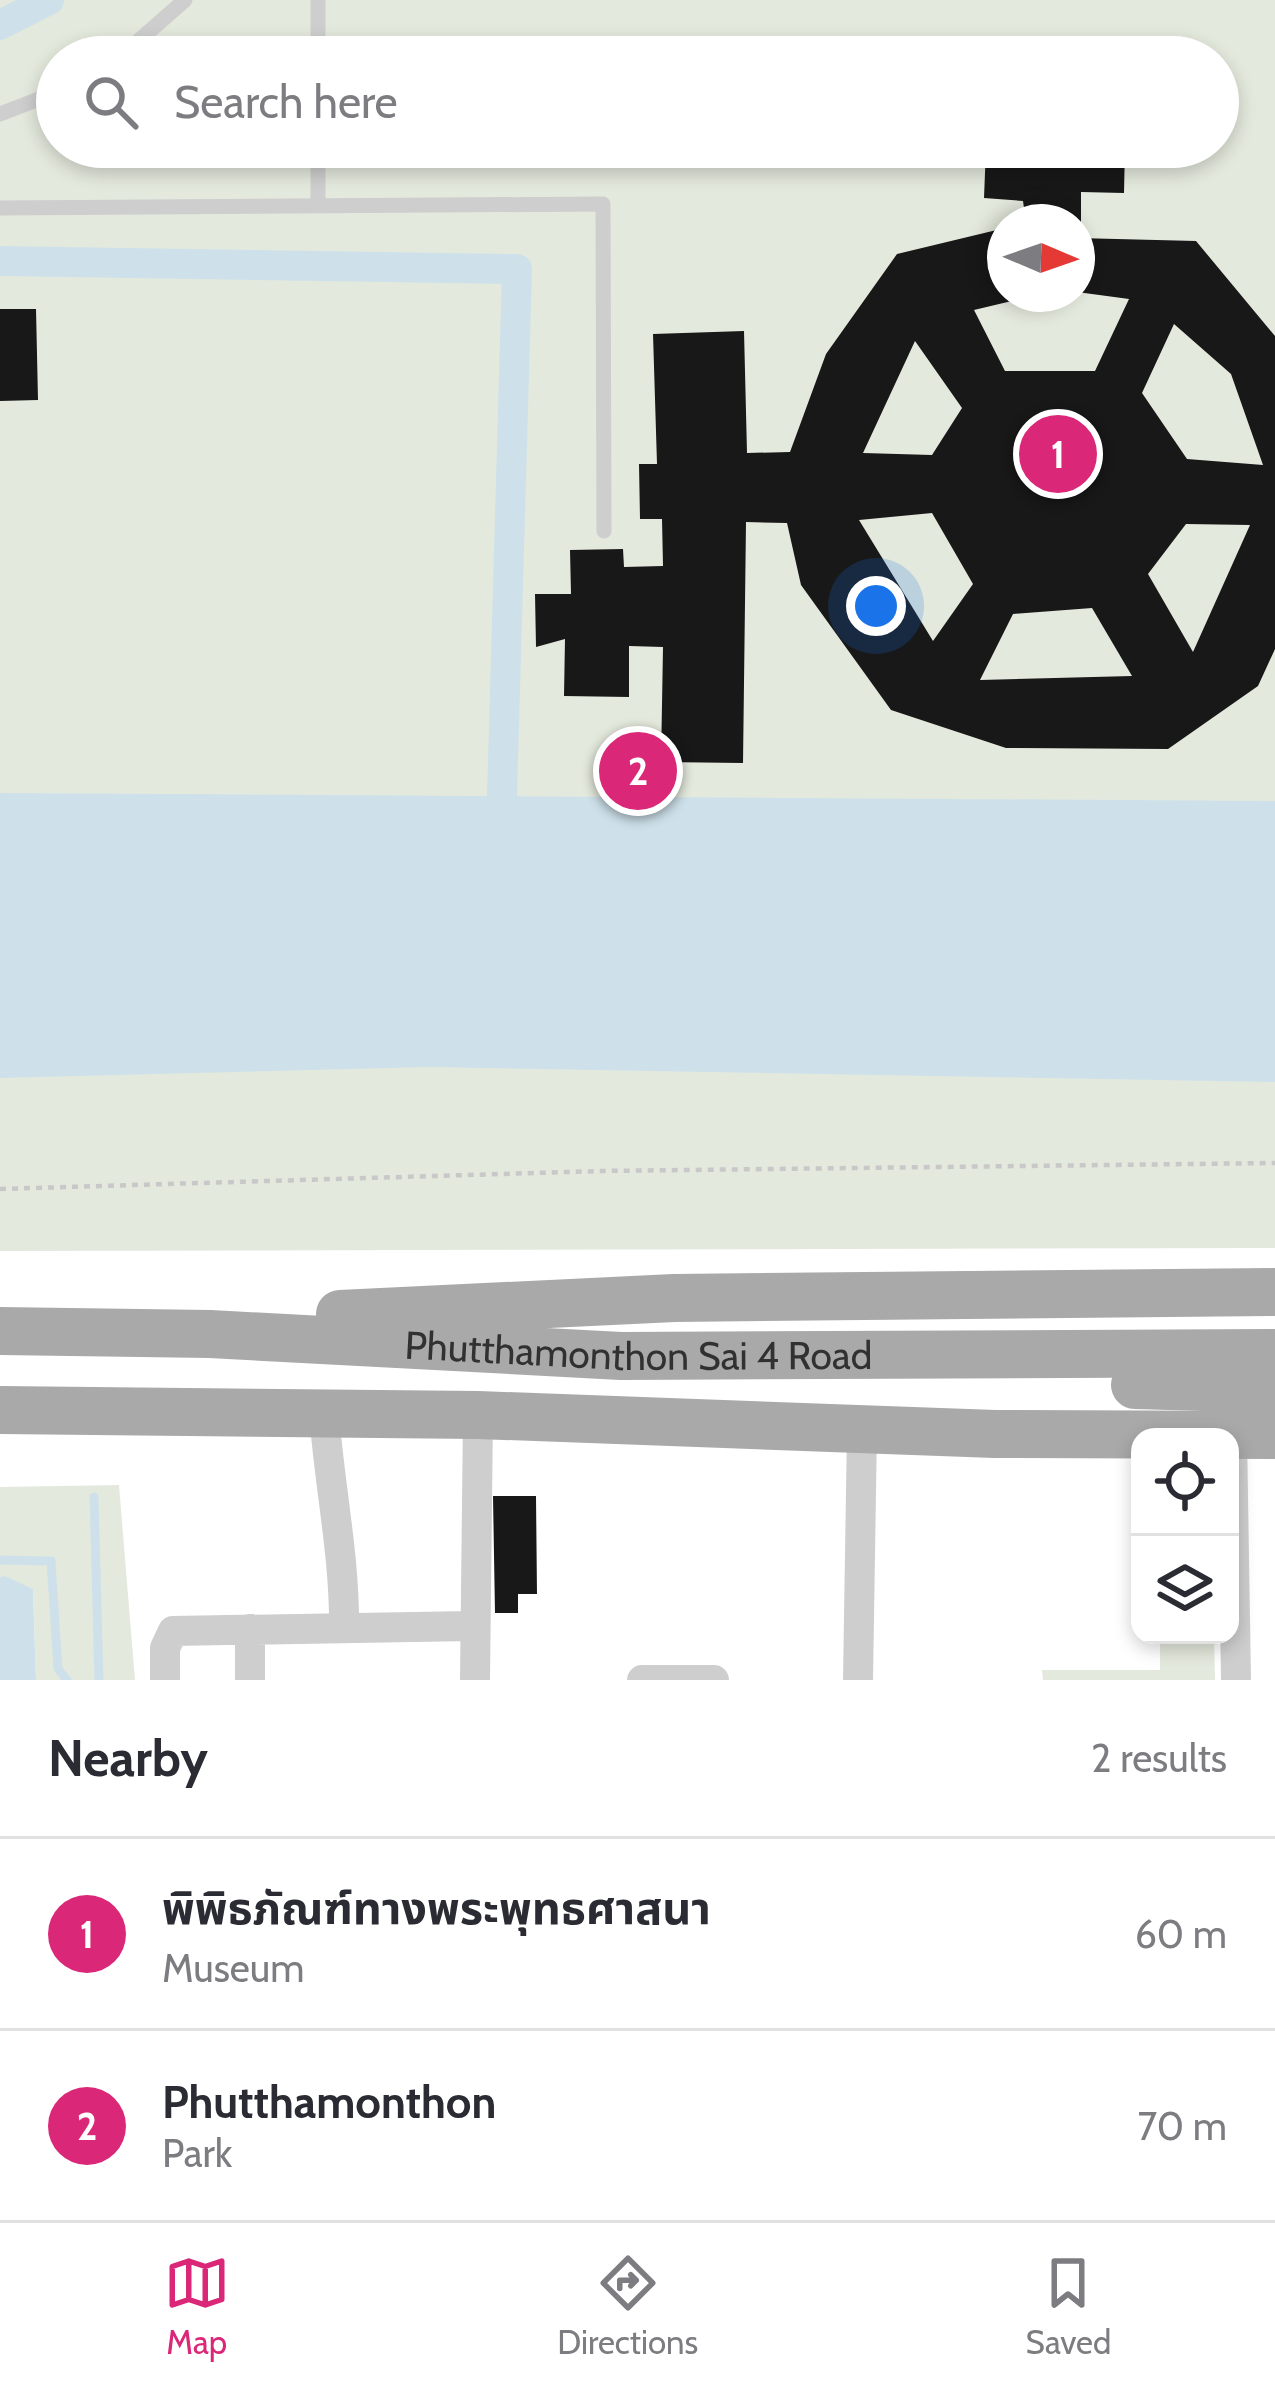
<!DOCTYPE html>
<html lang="en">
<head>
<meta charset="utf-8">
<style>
	:root { --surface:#fff; --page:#f7f7f7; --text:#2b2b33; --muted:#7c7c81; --line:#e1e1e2; --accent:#db2777 }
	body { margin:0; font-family:Cabin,"Noto Sans Thai",sans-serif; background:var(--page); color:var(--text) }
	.controls { position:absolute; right:36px; bottom:36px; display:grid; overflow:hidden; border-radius:24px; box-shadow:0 6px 18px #0003 }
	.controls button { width:108px; height:108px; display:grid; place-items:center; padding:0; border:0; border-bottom:3px solid var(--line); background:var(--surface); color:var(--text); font:60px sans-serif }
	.compass { position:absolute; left:987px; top:204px; width:108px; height:108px; border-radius:50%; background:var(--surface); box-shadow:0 6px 18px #0003; rotate:92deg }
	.you { position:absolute; left:876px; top:606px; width:42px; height:42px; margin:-30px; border:9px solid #fff; border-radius:50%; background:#1a73e8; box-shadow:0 0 0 18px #1a73e833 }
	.badge { display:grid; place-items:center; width:78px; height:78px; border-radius:50%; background:var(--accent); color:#fff; font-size:39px; font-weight:700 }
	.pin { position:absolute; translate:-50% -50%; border:6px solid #fff; box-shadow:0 3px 12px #0006 }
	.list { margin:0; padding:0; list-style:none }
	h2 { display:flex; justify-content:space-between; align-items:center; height:156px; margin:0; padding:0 48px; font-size:51px }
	h2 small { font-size:39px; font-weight:400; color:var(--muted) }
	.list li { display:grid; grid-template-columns:78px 1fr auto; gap:36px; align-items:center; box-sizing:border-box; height:192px; padding:0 48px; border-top:3px solid var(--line) }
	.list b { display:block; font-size:45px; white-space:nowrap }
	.list p { margin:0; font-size:39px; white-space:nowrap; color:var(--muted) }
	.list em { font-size:39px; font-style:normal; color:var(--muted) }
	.icon { flex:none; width:66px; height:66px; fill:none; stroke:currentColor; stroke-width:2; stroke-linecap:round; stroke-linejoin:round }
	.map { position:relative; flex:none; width:1275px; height:1680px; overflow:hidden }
	.search { position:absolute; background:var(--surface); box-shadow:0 6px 18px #0003; left:36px; right:36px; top:36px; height:132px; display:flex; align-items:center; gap:30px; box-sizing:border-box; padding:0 42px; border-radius:66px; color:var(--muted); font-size:45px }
	.sheet { height:540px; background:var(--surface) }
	nav { display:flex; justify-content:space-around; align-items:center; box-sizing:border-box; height:168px; border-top:3px solid var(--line); background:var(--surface); font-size:33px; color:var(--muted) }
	nav a { display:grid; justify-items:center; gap:6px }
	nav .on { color:var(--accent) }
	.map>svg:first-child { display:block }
	.green { fill:#e4e9dd; fill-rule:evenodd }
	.water { fill:#cee1ea }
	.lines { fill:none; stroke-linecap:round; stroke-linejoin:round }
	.stream { stroke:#cee1ea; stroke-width:9 }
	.canal { stroke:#cee1ea; stroke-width:30 }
	.building { fill:#181818; fill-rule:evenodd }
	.path { stroke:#c8c8c8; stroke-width:4.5; stroke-dasharray:6 6; stroke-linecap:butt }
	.lane { stroke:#cecece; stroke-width:15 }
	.street { stroke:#cecece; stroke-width:30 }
	.primary { stroke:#a9a9a9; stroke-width:48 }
	.labels { text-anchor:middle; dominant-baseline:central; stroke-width:12; stroke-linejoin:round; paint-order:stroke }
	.street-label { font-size:39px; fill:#313131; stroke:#fff }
</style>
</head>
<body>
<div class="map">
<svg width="1275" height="1680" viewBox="0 0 1275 1680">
	<rect width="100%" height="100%" fill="#fff"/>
	<path class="green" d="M0,0H1275V1248L0,1251ZM57,57H1218V147H57ZM1005,222H1077V294H1005Z
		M119,1485L135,1680H36L33,1589L0,1577V1487Z
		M1160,1635H1214L1215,1680H1043L1042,1670H1160Z"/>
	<path class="water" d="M0,793L1275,801V1082L429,1067L0,1078Z
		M5,1576L33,1589L36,1680H0V1577Z"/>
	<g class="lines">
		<path class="stream" d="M94,1497L99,1680
			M0,1560L51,1561L58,1669L67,1680"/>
		<path class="canal" d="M0,25L49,0
			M0,261L517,269L502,796"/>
	</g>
	<path class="building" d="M986,147H1125L1124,193L1081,192V222H1026L1023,201L984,198Z
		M1005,228V294L1032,296L974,310L1005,371H1095L1129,299L1077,292V238L1196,241L1275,336V649L1258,686L1168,749L1006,748L891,710L801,585L787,523L746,522L743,763L661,762L663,647L629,646V697L564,696L565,639L536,647L535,594H571L570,550L623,549L624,567L663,566L662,519H640L639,464H657L653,334L744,331L747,453L790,452L826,354L897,254ZM1174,324L1231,374L1263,465L1187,459L1142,393ZM915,341L962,408L932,455L863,453ZM932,513L973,584L933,641L859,520ZM1186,524L1250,525L1193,652L1148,574ZM1092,608L1132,676L980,680L1013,614Z
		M0,309H36L38,400L0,401Z
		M493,1496H536L537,1594H518V1613H495Z"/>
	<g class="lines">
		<path class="path" d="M0,1189L601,1171L1275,1163"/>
		<path class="lane" d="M318,0V57
			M120,57L185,0
			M0,114L57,92
			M318,206V147
			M0,208L603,204L604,531"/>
		<path class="street" d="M324,1412C329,1484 345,1556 344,1628
			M1232,1434L1236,1680
			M250,1629V1680
			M165,1680V1648L173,1631L472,1626
			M475,1680L478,1415
			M642,1680H714
			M858,1680L862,1429"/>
		<g class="primary">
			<path d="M340,1314L674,1298L1275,1292"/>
			<path id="s1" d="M0,1331L210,1334L621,1356L1275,1353"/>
			<path d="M1135,1385L1275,1389"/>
			<path d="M0,1410L478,1415L995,1434L1275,1435"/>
		</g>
	</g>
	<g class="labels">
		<g class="street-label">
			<text stroke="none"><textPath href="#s1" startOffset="639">Phutthamonthon Sai 4 Road</textPath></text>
		</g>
	</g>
</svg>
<div class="controls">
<button><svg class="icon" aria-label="locate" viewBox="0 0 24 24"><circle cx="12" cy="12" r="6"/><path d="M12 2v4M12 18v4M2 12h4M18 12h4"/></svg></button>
<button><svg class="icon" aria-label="layers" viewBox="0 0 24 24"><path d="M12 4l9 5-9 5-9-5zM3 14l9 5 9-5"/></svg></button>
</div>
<svg class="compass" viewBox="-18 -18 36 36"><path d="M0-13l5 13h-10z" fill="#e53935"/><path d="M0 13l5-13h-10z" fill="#7c7c81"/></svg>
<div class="you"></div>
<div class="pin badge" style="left:1058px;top:454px">1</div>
<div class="pin badge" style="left:638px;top:771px">2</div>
<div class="search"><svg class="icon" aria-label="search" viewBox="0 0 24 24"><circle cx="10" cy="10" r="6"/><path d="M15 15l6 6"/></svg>Search here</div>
</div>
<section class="sheet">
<h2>Nearby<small>2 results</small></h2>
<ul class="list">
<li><span class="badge">1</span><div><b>พิพิธภัณฑ์ทางพระพุทธศาสนา</b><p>Museum</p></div><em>60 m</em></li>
<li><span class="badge">2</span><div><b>Phutthamonthon</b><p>Park</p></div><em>70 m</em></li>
</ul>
</section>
<nav>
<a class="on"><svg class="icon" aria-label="map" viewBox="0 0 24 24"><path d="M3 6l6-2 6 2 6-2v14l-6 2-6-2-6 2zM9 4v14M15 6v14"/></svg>Map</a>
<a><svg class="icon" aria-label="directions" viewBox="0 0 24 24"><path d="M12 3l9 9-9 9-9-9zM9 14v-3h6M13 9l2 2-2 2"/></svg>Directions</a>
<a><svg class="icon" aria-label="saved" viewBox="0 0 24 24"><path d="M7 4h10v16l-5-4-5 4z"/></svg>Saved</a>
</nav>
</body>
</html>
